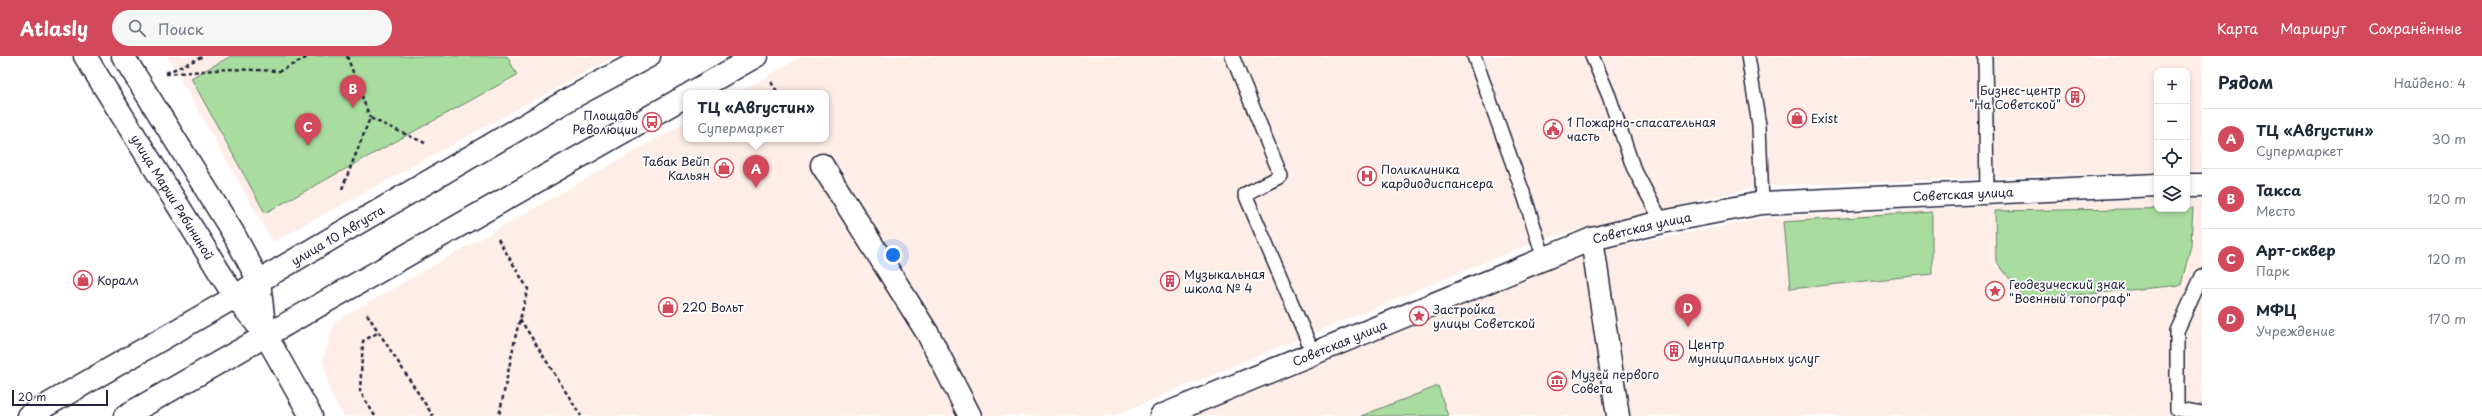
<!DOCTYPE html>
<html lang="ru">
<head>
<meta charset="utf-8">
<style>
	:root { --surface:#fff; --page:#f6f6f7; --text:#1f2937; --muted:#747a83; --line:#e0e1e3; --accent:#d1495b }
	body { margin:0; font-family:"Playpen Sans",sans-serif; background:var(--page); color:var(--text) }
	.controls { position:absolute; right:12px; top:12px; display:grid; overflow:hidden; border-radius:8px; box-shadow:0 2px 6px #0003 }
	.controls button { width:36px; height:36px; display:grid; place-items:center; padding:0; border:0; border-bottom:1px solid var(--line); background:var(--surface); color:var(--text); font:20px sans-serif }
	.scale { position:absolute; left:12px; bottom:10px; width:96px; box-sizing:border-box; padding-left:4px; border:2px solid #22223b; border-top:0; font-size:11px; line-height:14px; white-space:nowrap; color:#22223b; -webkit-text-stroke:3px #fff; paint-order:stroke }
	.you { position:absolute; left:893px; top:199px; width:14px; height:14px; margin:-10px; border:3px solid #fff; border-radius:50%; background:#1a73e8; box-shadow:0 0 0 6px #1a73e833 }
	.badge { display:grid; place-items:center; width:26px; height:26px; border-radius:50%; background:var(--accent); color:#fff; font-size:13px; font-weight:700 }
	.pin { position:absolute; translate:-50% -33px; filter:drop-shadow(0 1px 2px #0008) }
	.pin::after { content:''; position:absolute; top:21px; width:14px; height:12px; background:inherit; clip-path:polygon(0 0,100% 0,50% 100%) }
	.popup { position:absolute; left:683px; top:34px; width:146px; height:52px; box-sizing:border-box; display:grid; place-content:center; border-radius:8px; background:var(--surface); filter:drop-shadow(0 1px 3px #0005); font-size:13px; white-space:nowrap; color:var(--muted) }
	.popup b { font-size:15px; color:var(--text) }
	.popup::after { content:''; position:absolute; left:50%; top:100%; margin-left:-8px; border:8px solid transparent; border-top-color:var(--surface) }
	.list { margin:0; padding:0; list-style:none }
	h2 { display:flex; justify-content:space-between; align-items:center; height:52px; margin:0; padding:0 16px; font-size:17px }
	h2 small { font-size:13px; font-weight:400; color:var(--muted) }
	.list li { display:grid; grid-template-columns:26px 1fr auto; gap:12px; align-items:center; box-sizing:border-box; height:60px; padding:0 16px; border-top:1px solid var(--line) }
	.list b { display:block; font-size:15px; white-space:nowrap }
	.list p { margin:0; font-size:13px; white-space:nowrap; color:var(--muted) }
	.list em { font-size:13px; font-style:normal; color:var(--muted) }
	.icon { flex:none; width:22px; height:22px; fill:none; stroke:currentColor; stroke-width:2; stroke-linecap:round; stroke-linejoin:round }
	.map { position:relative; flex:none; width:2202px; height:360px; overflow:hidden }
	header { display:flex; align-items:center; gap:24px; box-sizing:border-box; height:56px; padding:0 20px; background:var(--accent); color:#fff }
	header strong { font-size:19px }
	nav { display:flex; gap:22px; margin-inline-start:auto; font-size:14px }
	.search { width:280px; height:36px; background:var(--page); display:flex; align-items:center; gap:10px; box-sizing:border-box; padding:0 14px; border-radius:22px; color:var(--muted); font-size:15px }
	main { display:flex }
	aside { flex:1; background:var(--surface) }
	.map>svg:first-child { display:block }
	.built { fill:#ffeee8 }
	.green { fill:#a9dd9f; stroke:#66806d }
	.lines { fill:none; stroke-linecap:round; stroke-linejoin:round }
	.service-casing { stroke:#22223b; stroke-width:16 }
	.minor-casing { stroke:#22223b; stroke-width:25 }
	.tertiary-casing { stroke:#22223b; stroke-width:25 }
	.secondary-casing { stroke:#22223b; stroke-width:25 }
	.trunk-casing { stroke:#22223b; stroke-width:25 }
	.path { stroke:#22223b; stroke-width:2.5; stroke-dasharray:4 3; stroke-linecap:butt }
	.service { stroke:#fff; stroke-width:13 }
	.minor { stroke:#fff; stroke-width:22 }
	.tertiary { stroke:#fff; stroke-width:22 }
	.secondary { stroke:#fff; stroke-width:22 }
	.trunk { stroke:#fff; stroke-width:22 }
	.labels { text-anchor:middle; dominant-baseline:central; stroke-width:3.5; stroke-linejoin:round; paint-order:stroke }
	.poi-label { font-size:12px; fill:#22223b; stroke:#fff; text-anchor:start }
	.street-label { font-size:12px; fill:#22223b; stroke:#fff }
</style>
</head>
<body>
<header>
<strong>Atlasly</strong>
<div class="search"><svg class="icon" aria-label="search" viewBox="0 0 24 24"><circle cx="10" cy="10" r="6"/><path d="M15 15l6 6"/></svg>Поиск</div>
<nav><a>Карта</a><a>Маршрут</a><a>Сохранённые</a></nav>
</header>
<main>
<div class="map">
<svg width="2202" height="360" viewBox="0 0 2202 360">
	<rect width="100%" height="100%" fill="#fff"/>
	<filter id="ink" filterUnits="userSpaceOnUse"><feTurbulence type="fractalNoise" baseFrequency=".025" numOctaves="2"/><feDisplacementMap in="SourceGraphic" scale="8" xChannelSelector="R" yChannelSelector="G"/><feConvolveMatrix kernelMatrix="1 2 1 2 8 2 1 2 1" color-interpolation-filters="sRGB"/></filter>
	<g filter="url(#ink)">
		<path class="built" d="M167,0H616L273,186Z
			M803,0H2202V114L2187,115V15H2157V116L1760,130L1539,184L1113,360H344L331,340L323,304L334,266L686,66V83H826V37H738Z
			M2157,142V153H2187V142L2202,143V360H1621L1599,194L1769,161Z
			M1589,195L1614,360H1193L1278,324Z"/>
		<path class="green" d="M231,0H507L517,19L265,157L191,22Z
			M2193,152L2191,189L2181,229L2026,244L1996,205L1995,155Z
			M1932,156V218L1790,233L1784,166Z
			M1438,330L1448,360H1361Z"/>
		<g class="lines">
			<defs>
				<path id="service" d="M1232,0L1281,120L1245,138L1313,297
					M1474,0L1525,142L1544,203
					M1592,0L1609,40L1633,111L1662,166
					M1748,0L1759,69L1762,147
					M1985,0L1987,136
					M2202,220L2177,275V353L2202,357"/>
				<g id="minor">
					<path d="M822,109L928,278L970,360"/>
					<path d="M2187,129H2202"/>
					<path d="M1592,183L1618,360"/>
					<path id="s1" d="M1161,360L1592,183L1662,166L1762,147L2157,129"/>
				</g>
				<path id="tertiary" d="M259,225L265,278
					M235,241L265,278L311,360"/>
				<g id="secondary">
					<path id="s2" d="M85,0L235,241"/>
					<path d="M28,360L235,241L259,225"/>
				</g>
				<g id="trunk">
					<path id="s3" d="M123,0L232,175L259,225L571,42L649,0"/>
					<path d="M691,37L756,0"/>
					<path d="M125,360L686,40"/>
				</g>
			</defs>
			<use href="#service" class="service-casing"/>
			<use href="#minor" class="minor-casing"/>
			<use href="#tertiary" class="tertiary-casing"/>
			<use href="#secondary" class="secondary-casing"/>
			<use href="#trunk" class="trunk-casing"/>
			<path class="path" d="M347,0L370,62
				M166,17L204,0
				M166,18L228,13L280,15L310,0
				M771,26L778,37
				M342,133L370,62L425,87
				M498,183L528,233L516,278L499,360
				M367,258L433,360
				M520,263L581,360
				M375,360L360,335L363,285L379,276"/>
			<use href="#service" class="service"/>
			<use href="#minor" class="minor"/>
			<use href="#tertiary" class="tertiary"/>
			<use href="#secondary" class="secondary"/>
			<use href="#trunk" class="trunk"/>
		</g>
	</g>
	<defs>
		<symbol id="building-ring" viewBox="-11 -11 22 22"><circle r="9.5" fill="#fff" stroke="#d1495b" stroke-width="1.5"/><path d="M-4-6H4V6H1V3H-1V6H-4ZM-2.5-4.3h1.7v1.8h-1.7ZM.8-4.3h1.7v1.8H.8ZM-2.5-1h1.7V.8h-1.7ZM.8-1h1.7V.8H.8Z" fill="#d1495b"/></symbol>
		<symbol id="shop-ring" viewBox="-11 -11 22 22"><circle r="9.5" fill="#fff" stroke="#d1495b" stroke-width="1.5"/><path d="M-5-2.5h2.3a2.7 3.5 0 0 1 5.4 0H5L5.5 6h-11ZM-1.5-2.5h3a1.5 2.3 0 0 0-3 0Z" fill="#d1495b"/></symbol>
		<symbol id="bus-ring" viewBox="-11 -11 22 22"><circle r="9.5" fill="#fff" stroke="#d1495b" stroke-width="1.5"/><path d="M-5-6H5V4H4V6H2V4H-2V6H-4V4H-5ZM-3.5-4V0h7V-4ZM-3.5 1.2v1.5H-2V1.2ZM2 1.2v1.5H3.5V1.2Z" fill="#d1495b"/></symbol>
		<symbol id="civic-ring" viewBox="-11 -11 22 22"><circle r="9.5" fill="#fff" stroke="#d1495b" stroke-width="1.5"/><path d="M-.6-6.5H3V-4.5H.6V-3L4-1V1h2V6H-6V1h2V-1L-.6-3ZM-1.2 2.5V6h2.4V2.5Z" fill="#d1495b"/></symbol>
		<symbol id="hospital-ring" viewBox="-11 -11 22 22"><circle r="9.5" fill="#fff" stroke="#d1495b" stroke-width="1.5"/><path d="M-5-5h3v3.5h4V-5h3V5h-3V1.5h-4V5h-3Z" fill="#d1495b"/></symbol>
		<symbol id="sight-ring" viewBox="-11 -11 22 22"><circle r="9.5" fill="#fff" stroke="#d1495b" stroke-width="1.5"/><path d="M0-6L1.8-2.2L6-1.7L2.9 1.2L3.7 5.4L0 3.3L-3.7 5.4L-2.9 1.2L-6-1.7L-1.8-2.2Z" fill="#d1495b"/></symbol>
		<symbol id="museum-ring" viewBox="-11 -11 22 22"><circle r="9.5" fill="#fff" stroke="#d1495b" stroke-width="1.5"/><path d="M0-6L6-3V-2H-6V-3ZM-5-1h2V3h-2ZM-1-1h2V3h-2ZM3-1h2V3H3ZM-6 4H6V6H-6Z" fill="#d1495b"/></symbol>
	</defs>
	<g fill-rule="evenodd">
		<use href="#building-ring" x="2064" y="30" width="22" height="22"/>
		<use href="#shop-ring" x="1786" y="51" width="22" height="22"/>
		<use href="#bus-ring" x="641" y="55" width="22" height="22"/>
		<use href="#civic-ring" x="1542" y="62" width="22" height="22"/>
		<use href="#shop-ring" x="713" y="101" width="22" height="22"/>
		<use href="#hospital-ring" x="1356" y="109" width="22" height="22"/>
		<use href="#shop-ring" x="72" y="213" width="22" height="22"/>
		<use href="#building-ring" x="1159" y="214" width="22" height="22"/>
		<use href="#sight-ring" x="1984" y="224" width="22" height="22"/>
		<use href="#shop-ring" x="657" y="240" width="22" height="22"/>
		<use href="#sight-ring" x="1408" y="249" width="22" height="22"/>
		<use href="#building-ring" x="1663" y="284" width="22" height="22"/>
		<use href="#museum-ring" x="1546" y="314" width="22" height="22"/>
	</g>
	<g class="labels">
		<g class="poi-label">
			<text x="2061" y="34" text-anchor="end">Бизнес-центр<tspan x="2061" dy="14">"На Советской"</tspan></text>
			<text x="638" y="59" text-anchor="end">Площадь<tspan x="638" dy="14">Революции</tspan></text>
			<text x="1811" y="62">Exist</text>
			<text x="1567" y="66">1 Пожарно-спасательная<tspan x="1567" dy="14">часть</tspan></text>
			<text x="710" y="105" text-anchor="end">Табак Вейп<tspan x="710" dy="14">Кальян</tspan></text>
			<text x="1381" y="113">Поликлиника<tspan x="1381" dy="14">кардиодиспансера</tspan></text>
			<text x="1184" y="218">Музыкальная<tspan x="1184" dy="14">школа № 4</tspan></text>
			<text x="97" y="224">Коралл</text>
			<text x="2009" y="228">Геодезический знак<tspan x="2009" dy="14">"Военный топограф"</tspan></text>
			<text x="682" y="251">220 Вольт</text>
			<text x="1433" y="253">Застройка<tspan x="1433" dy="14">улицы Советской</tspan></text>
			<text x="1688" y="288">Центр<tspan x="1688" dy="14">муниципальных услуг</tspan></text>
			<text x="1571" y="318">Музей первого<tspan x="1571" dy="14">Совета</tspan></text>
		</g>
		<g class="street-label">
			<text stroke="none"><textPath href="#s1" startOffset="841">Советская улица</textPath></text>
			<text stroke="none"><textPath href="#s2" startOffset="166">улица Марии Рябининой</textPath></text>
			<text stroke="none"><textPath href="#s1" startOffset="517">Советская улица</textPath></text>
			<text stroke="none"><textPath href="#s3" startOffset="354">улица 10 Августа</textPath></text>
			<text stroke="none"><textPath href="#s1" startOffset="193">Советская улица</textPath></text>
		</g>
	</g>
</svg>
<div class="controls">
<button>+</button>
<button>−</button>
<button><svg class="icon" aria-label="locate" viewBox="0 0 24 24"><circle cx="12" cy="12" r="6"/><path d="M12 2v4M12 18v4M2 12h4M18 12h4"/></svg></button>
<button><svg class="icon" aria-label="layers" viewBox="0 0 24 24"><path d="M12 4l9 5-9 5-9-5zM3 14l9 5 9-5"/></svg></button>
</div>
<div class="scale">20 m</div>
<div class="you"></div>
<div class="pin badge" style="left:756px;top:132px">A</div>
<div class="popup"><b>ТЦ «Августин»</b>Супермаркет</div>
<div class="pin badge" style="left:353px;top:52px">B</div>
<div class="pin badge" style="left:308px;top:90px">C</div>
<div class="pin badge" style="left:1688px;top:271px">D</div>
</div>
<aside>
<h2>Рядом<small>Найдено: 4</small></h2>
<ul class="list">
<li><span class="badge">A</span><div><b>ТЦ «Августин»</b><p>Супермаркет</p></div><em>30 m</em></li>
<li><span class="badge">B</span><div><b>Такса</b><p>Место</p></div><em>120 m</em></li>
<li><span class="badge">C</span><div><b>Арт-сквер</b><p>Парк</p></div><em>120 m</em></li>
<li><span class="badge">D</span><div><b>МФЦ</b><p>Учреждение</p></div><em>170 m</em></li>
</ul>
</aside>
</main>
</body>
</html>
